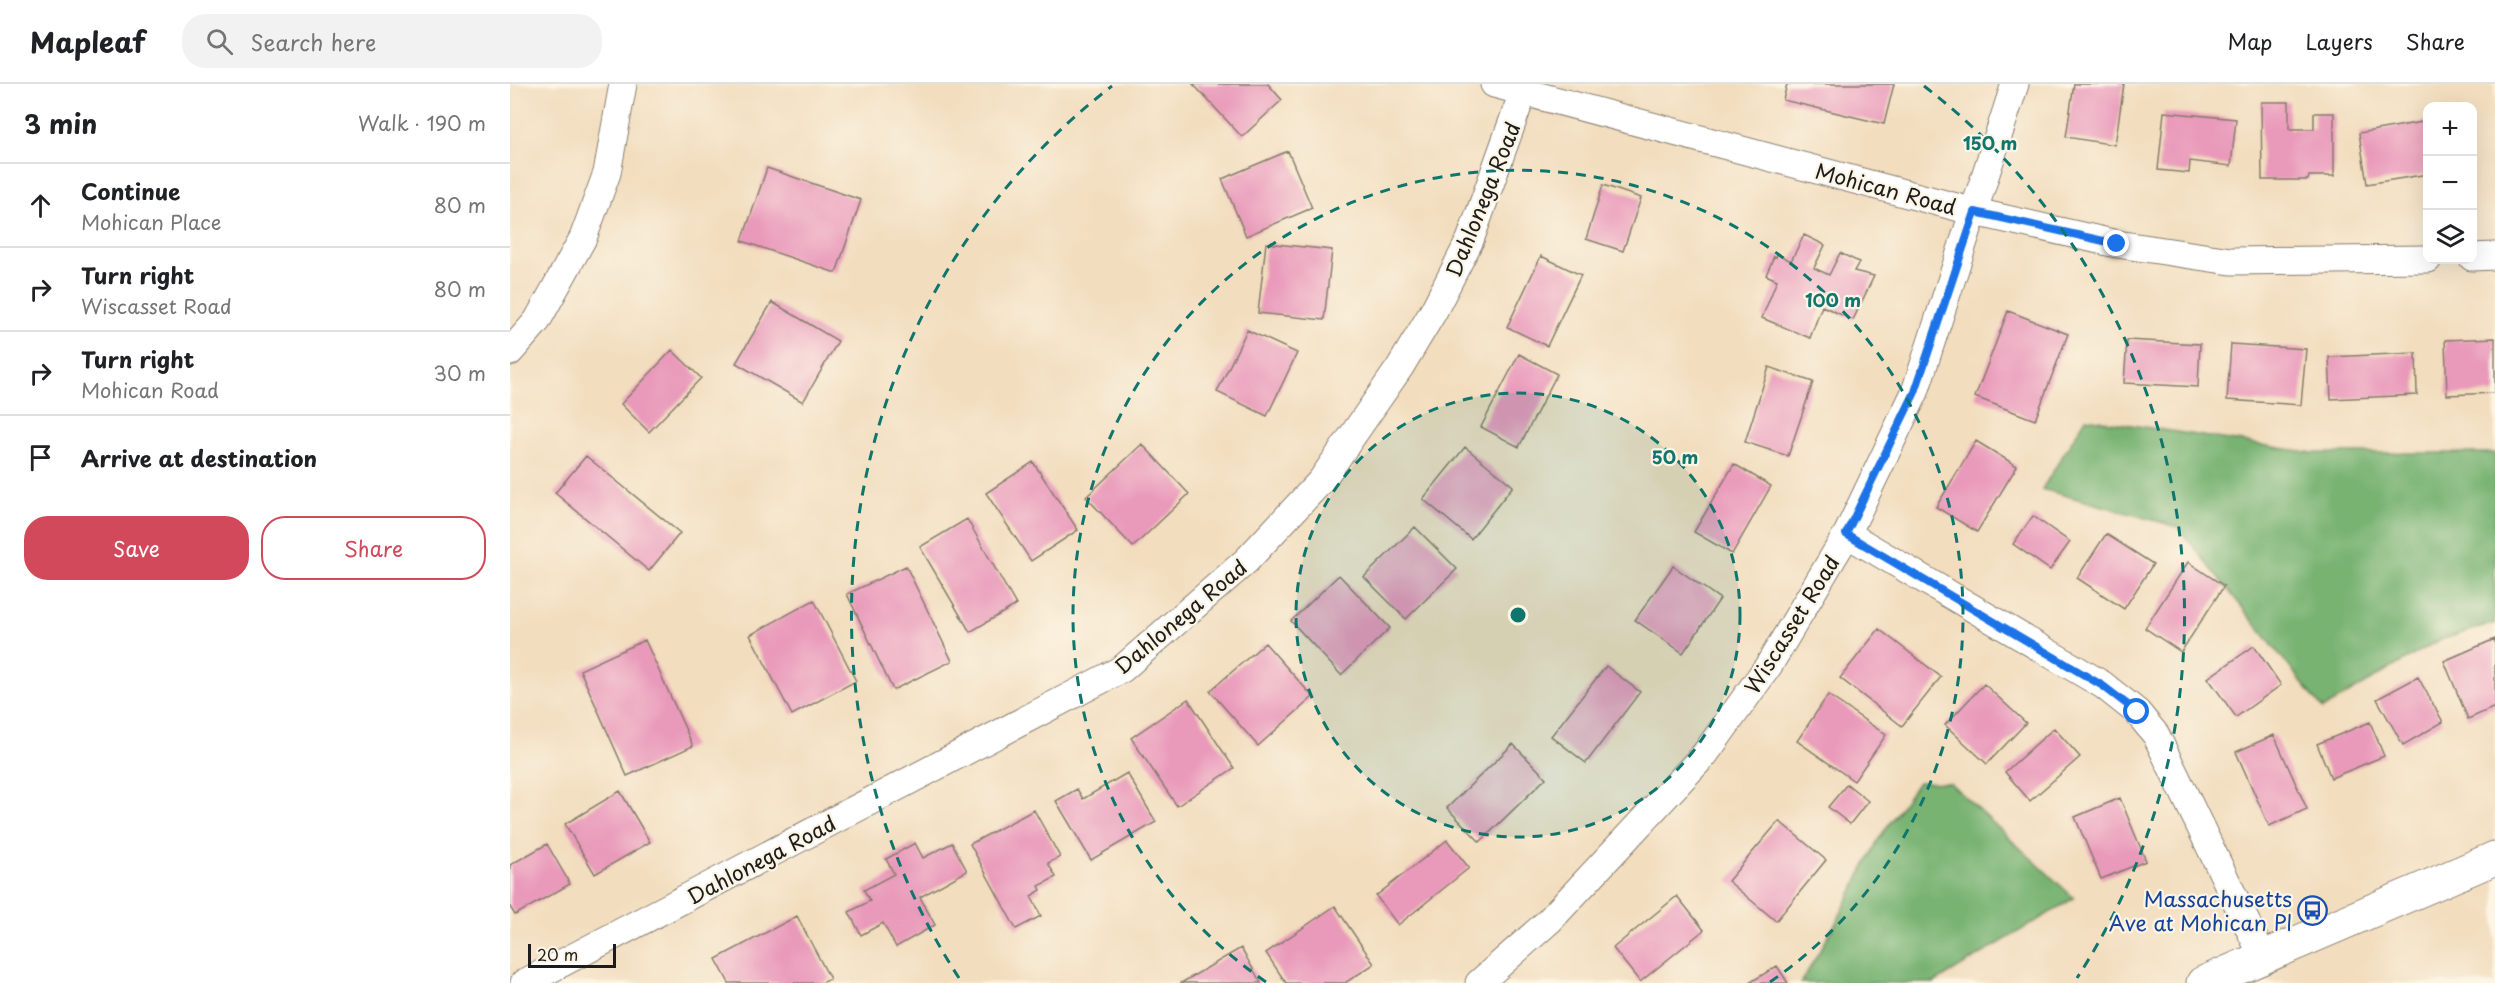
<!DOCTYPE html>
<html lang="en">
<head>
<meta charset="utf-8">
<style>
	:root { --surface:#fff; --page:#f2f2f2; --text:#202124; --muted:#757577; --line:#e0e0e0; --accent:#d1495b }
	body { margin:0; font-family:"Playpen Sans",sans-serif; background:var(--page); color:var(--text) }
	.controls { position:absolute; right:18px; top:18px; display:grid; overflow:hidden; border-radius:12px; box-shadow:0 6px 24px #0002 }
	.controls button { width:54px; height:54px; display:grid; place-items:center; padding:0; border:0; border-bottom:2px solid var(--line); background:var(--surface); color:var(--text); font:30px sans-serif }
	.scale { position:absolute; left:18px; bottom:15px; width:88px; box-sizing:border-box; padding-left:6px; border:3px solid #1c1c1c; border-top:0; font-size:16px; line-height:21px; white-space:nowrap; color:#1c1c1c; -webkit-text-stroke:4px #fcf5e5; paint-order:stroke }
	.stop { position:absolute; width:18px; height:18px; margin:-14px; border:4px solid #1a73e8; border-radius:50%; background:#fff }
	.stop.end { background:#1a73e8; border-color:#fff; box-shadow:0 2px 6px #0008 }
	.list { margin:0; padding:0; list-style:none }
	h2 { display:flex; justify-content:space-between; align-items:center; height:78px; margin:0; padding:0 24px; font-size:26px }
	h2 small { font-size:20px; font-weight:400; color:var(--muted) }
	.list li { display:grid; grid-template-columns:39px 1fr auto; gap:18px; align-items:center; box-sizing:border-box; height:84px; padding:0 24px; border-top:2px solid var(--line) }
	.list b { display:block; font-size:22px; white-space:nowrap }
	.list p { margin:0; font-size:20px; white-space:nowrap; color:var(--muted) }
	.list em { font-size:20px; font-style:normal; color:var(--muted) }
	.actions { display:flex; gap:12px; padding:18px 24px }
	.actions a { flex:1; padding:14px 0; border:2px solid var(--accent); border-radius:24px; text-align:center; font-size:21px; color:var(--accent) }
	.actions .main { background:var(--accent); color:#fff }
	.icon { flex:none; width:33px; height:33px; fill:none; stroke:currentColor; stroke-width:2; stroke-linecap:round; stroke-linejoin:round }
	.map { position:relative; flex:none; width:1985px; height:899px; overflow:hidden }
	header { display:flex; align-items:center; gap:36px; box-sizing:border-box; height:84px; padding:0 30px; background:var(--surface); border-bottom:2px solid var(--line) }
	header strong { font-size:28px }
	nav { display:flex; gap:33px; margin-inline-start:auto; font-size:21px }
	.search { width:420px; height:54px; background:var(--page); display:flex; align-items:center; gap:15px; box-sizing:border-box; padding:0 21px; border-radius:24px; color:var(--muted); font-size:22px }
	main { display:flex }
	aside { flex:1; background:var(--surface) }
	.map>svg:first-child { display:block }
	.forest { fill:#78b372; stroke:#4a6847; stroke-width:1.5 }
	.building { fill:#e999ba }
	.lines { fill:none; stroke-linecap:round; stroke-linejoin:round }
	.street-casing { stroke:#877c6d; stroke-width:29 }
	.secondary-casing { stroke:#877c6d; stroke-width:35 }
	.street { stroke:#fff; stroke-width:27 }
	.secondary { stroke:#fff; stroke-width:33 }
	.route { stroke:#1a73e8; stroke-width:8 }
	.ring { fill:none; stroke:#0f766e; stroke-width:3; stroke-dasharray:10 8 }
	.labels { text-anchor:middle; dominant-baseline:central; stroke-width:4.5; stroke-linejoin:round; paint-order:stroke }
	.street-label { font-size:21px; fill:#1c1c1c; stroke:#fcf5e5 }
	.transit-label { font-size:21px; fill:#164399; stroke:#fcf5e5; text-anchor:end }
	.centre { fill:#0f766e; stroke:#fcf5e5; stroke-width:3 }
	.ring-label { font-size:18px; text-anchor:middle; font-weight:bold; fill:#0f766e; stroke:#fcf5e5; stroke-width:4.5; stroke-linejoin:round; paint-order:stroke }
</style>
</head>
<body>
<header>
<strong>Mapleaf</strong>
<div class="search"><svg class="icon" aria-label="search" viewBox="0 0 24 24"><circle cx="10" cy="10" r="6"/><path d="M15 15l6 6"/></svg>Search here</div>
<nav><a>Map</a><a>Layers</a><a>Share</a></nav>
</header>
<main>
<aside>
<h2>3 min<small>Walk · 190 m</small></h2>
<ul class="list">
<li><svg class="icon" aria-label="ahead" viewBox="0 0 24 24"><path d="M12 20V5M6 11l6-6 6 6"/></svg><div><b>Continue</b><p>Mohican Place</p></div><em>80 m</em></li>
<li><svg class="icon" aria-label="right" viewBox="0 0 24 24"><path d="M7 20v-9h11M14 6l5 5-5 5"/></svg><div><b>Turn right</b><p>Wiscasset Road</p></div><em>80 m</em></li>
<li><svg class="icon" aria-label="right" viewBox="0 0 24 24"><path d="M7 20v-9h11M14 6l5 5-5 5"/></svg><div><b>Turn right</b><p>Mohican Road</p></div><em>30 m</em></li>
<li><svg class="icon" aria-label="arrive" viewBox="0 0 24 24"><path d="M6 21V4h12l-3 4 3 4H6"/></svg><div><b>Arrive at destination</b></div></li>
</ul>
<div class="actions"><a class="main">Save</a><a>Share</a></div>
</aside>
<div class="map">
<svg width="1985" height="899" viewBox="0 0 1985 899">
	<rect width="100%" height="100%" fill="#fcf5e5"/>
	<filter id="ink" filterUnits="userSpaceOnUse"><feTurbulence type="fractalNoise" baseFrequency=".0167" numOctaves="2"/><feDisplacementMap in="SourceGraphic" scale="12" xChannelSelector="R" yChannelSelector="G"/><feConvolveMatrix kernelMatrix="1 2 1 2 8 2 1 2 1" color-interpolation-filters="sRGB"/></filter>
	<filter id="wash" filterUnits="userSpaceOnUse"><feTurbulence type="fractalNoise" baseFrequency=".008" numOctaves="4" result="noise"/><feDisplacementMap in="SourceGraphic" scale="24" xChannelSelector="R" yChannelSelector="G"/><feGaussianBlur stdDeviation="1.35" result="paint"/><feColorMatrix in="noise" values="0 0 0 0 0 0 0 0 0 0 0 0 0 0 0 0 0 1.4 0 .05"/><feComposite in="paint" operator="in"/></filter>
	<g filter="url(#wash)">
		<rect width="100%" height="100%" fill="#f2ddbe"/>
		<path class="forest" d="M1576,334L1803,369H1985V539L1927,557L1813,625L1668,443L1532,405Z
			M1408,698L1440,699L1564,814L1424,899H1291L1327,837L1368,756Z"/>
		<g id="blocks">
			<path class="building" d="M683,0H758L772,16L732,53Z
				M1277,0H1384L1374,40L1273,16Z
				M1564,0H1614L1605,61L1556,53Z
				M1751,18H1779V45H1804V29H1824V92H1799L1798,96H1752Z
				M1654,28L1726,35L1721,82L1680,77L1679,89L1648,86Z
				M1918,37V90L1857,100L1849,49Z
				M778,67L802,124L736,152L712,95Z
				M257,84L351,116L326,189L232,157Z
				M1093,101L1131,114L1113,167L1076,155Z
				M1294,151L1315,161L1304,184L1319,191L1330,169L1349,178L1344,187L1364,192L1343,236L1312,222L1300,254L1252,234L1267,196L1256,191L1264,172L1266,173L1267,170L1281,177Z
				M756,159L822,166L814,236L748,229Z
				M1031,172L1071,191L1037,262L997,243Z
				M262,218L328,257L293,318L226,279Z
				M1498,227L1558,250L1525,336L1465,313Z
				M737,246L787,269L757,332L707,308Z
				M1985,254V309L1937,311L1935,256Z
				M1617,256L1690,260L1688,303L1614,299Z
				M1721,260L1796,265L1791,321L1717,316Z
				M162,266L191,294L139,348L111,320Z
				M1906,269L1907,311L1821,315L1819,273Z
				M1009,270L1047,290L1009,363L971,343Z
				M1259,283L1303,298L1278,372L1235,358Z
				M1466,357L1507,382L1467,448L1426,423Z
				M632,360L679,410L623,463L576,413Z
				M955,363L1003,402L961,455L913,415Z
				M76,372L170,449L139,487L45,409Z
				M523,378L568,446L521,477L476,409Z
				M1224,380L1261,402L1222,470L1184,448Z
				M1523,432L1560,458L1540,486L1503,460Z
				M457,435L506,521L460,548L410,463Z
				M905,443L947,485L896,535L854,493Z
				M1596,450L1643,480L1614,525L1567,494Z
				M1678,478L1714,502L1671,568L1635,544Z
				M396,482L442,577L383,606L337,510Z
				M1163,482L1210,515L1173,569L1125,536Z
				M829,491L880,544L831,591L781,537Z
				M304,516L346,597L282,631L240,551Z
				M1369,545L1431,593L1392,642L1330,594Z
				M1985,555V623L1958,635L1934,577Z
				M135,556L183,662L117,692L70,586Z
				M755,559L803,613L748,662L700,607Z
				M1744,562L1771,601L1726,633L1698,594Z
				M1096,582L1130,608L1076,679L1041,652Z
				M1908,593L1933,638L1893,661L1867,615Z
				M1474,600L1516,639L1477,680L1435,641Z
				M1318,611L1376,651L1344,697L1287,657Z
				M678,615L724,684L667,722L621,654Z
				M1860,638L1874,672L1821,694L1807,660Z
				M1544,644L1570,673L1520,717L1495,688Z
				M1764,651L1797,725L1759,742L1726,668Z
				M1003,660L1036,694L970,758L937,724Z
				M617,689L646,738L581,776L546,717L567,705L573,715Z
				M1337,700L1358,717L1340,740L1318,723Z
				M110,707L140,758L85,790L55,740Z
				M1610,714L1636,777L1591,795L1565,733Z
				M524,726L550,773L538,779L546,793L529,802L531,806L521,812L531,832L506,845L460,760Z
				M1269,737L1316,776L1266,837L1218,797Z
				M937,756L959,784L888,841L866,812Z
				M405,759L413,774L442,759L457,787L410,813L425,841L386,863L373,839L351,851L339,828L360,817L354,806L384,790L376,775Z
				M37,760L60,800L5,831L0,823V781Z
				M1167,812L1194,846L1130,898L1103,864Z
				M825,822L864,880L835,899H776L756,869Z
				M287,832L320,895L312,899H219L206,875Z
				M731,864L751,899H671Z
				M1267,882L1278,899H1239Z"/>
		</g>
	</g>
	<g filter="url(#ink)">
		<use href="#blocks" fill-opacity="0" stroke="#877c6d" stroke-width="1.5"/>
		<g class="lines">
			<defs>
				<path id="street" d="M984,0L1465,128L1607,160L1721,177L1918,175
					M1962,173L1985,172
					M0,268L27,237L73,154L97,89L113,0
					M1337,450L1593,601L1627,628L1646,651L1753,873
					M14,899L612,585L736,477L811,397L890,283L923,228L960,156L1016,0
					M969,899L1039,837L1195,670L1259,581L1337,450L1405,308L1505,0"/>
				<path id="secondary" d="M1693,899L1985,774"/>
			</defs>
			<use href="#street" class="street-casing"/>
			<use href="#secondary" class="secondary-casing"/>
			<use href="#street" class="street"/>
			<use href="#secondary" class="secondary"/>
		</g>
	</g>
	<g class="lines" filter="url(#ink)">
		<path class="route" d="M1607,160L1465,128L1405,308L1336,450L1593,602L1627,628"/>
	</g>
	<circle cx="1008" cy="531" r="222" fill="#0f766e" fill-opacity=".12"/>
	<g class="ring">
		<circle cx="1008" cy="531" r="222"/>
		<path d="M756 898A445 445 0 1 1 1260 898"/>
		<path d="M449 894A667 667 0 0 1 602 2M1414 2A667 667 0 0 1 1567 894"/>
	</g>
	<defs>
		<symbol id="bus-ring" viewBox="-11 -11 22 22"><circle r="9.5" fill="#fcf5e5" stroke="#1a4fb4" stroke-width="1.5"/><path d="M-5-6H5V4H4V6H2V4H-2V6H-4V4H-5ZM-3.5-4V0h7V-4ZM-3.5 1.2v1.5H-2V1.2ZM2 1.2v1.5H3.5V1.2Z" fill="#1a4fb4"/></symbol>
	</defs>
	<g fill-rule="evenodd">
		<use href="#bus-ring" x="1786" y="810" width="33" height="33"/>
	</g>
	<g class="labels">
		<g class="street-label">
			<text transform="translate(1376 104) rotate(15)">Mohican Road</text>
			<text transform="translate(972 115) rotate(-68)">Dahlonega Road</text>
			<text transform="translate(670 532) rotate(-40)">Dahlonega Road</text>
			<text transform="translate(1281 540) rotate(-58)">Wiscasset Road</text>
			<text transform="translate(251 775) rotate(-28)">Dahlonega Road</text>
		</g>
		<g class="transit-label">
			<text x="1782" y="814">Massachusetts<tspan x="1782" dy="24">Ave at Mohican Pl</tspan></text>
		</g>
	</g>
	<circle cx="1008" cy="531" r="9" class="centre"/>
	<g class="ring-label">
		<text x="1480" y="66">150 m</text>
		<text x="1323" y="223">100 m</text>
		<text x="1165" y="380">50 m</text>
	</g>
</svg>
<div class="controls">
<button>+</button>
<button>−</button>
<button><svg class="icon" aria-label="layers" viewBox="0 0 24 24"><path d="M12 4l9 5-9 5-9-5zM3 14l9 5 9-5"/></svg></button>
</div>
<div class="scale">20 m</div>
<div class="stop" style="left:1627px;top:628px"></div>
<div class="stop end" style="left:1607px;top:160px"></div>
</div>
</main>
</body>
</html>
